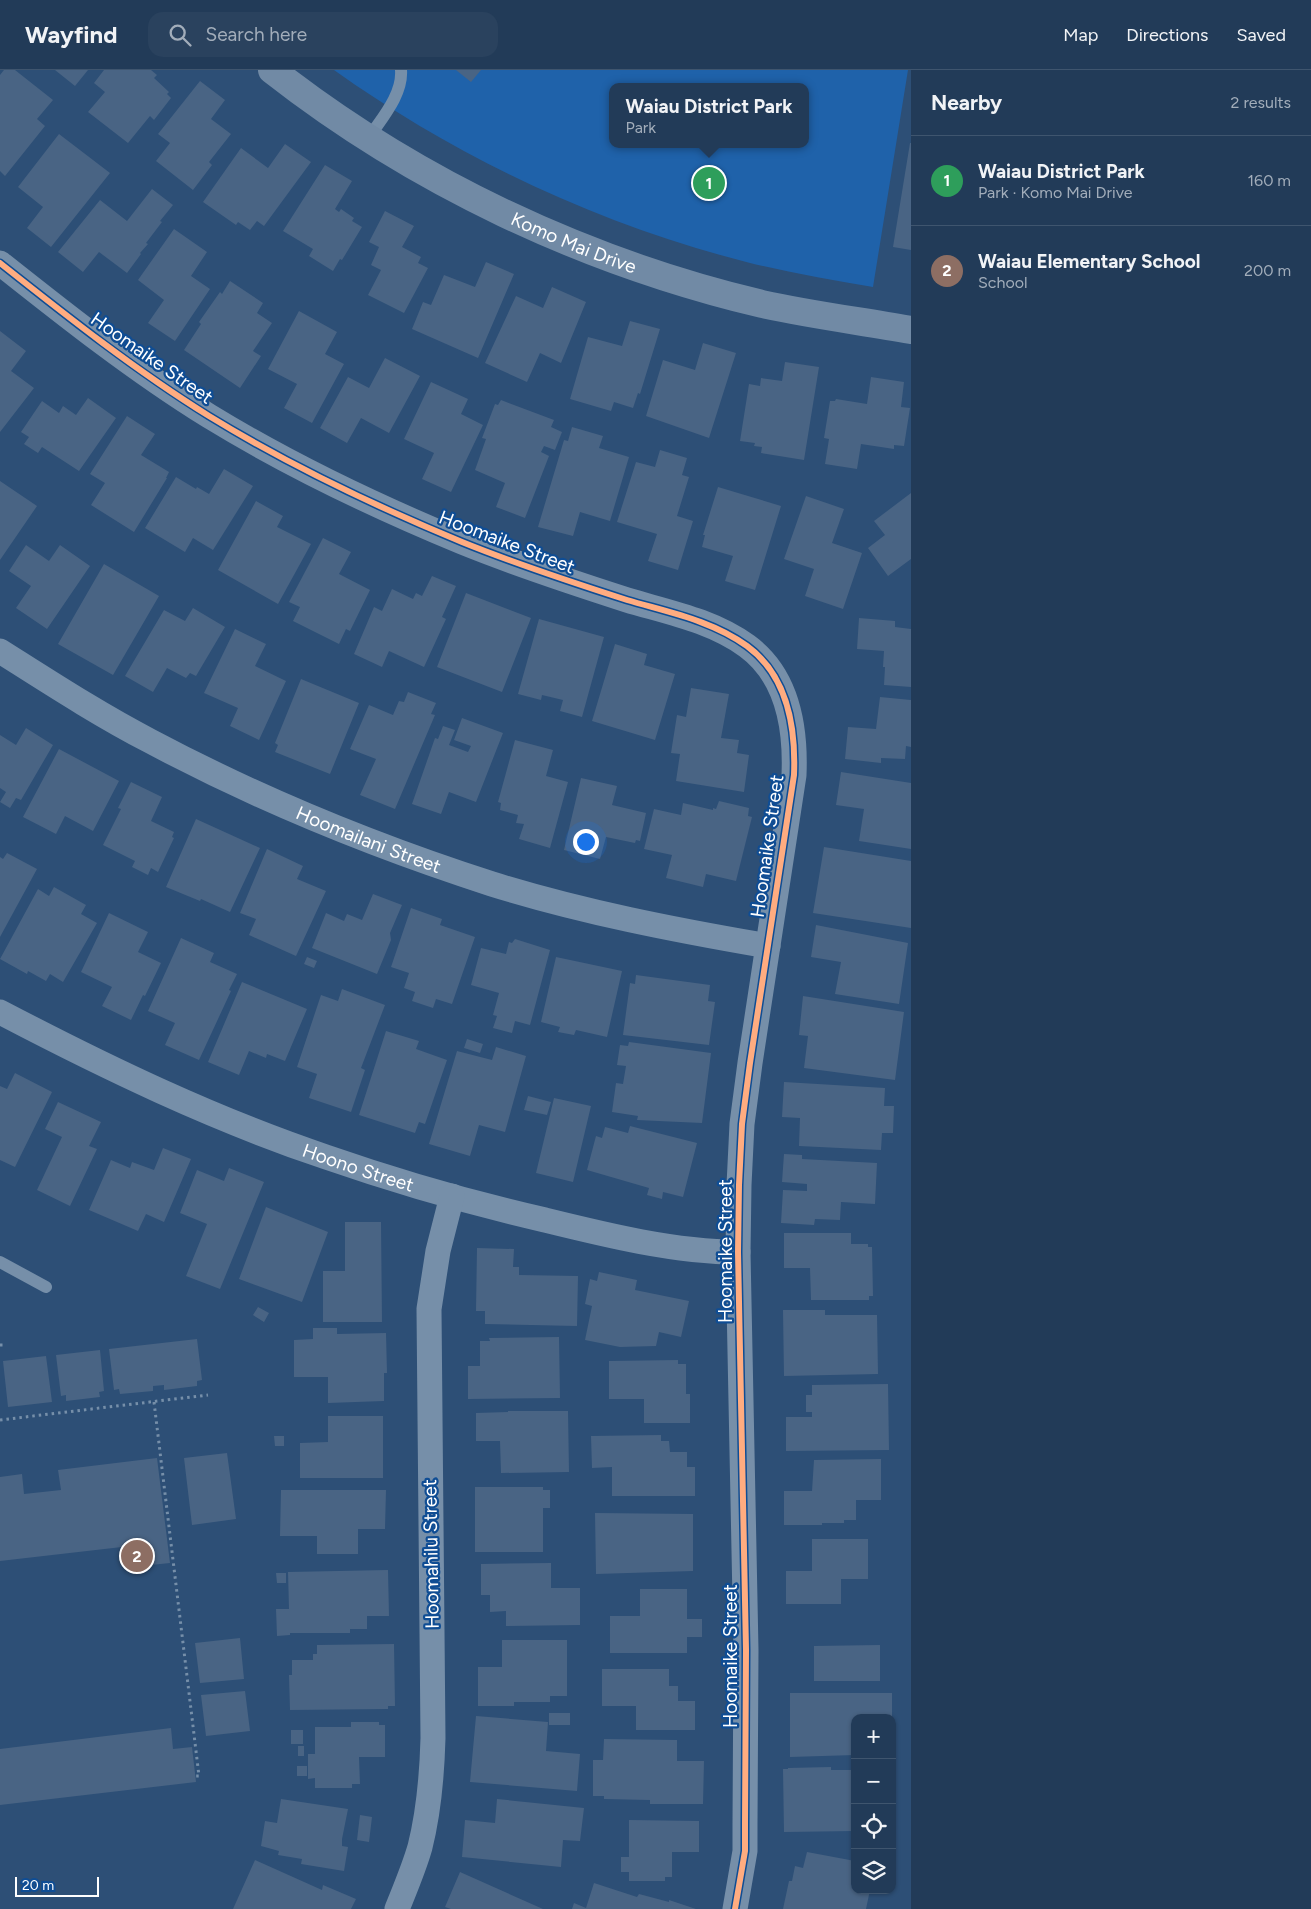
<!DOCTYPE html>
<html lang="en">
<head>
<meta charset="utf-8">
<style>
	:root { --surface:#223b58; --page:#2a425e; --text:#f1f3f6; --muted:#a2adba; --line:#3f556e; --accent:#8abfa5 }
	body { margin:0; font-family:Figtree,sans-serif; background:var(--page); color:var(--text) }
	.controls { position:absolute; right:15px; bottom:15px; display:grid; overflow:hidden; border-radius:10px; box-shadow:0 1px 4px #0004 }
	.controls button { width:45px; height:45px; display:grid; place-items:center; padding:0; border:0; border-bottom:1px solid var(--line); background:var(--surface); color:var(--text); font:25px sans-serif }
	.scale { position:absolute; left:15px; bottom:12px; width:84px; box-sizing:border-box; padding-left:5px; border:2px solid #fff; border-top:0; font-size:14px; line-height:18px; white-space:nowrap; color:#fff; -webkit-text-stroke:4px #0f4d94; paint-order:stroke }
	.you { position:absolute; left:585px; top:771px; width:18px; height:18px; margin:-12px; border:4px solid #fff; border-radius:50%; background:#1a73e8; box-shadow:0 0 0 8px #1a73e833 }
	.badge { display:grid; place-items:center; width:32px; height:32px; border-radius:50%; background:var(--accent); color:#fff; font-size:16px; font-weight:700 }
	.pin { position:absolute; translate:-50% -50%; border:2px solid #fff; box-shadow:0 1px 5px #0006 }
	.popup { position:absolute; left:609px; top:13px; width:200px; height:65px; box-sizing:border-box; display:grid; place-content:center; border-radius:10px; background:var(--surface); filter:drop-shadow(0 1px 4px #0005); font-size:16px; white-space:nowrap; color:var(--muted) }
	.popup b { font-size:19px; color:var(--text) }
	.popup::after { content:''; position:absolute; left:50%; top:100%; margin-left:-10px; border:10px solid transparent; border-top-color:var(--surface) }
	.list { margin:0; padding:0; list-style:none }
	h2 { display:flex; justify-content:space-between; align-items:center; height:65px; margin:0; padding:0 20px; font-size:21px }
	h2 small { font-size:16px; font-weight:400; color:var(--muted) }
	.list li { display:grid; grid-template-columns:32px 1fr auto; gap:15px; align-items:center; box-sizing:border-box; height:90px; padding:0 20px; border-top:1px solid var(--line) }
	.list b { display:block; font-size:19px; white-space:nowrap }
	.list p { margin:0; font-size:16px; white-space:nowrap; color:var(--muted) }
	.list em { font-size:16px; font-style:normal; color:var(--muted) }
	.icon { flex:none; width:28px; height:28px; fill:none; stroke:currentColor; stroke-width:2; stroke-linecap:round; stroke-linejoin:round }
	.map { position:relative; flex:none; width:911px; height:1839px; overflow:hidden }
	header { display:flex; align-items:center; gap:30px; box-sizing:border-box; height:70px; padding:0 25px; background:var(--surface); border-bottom:1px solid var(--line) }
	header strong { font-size:24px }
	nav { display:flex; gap:28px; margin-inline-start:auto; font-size:18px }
	.search { width:350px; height:45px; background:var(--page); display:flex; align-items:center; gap:12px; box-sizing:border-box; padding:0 18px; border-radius:15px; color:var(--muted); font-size:19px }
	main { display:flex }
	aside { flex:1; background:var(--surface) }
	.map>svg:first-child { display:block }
	.green { fill:#1f62aa; fill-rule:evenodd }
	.building { fill:#496484 }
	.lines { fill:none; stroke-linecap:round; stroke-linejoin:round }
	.path { stroke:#768fa9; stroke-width:3; stroke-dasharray:2.5 4; stroke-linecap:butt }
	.lane { stroke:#768fa9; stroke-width:12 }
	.street { stroke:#768fa9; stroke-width:25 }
	.secondary { stroke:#718aa5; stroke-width:28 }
	.cycleway-casing { stroke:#0f4d94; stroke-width:9 }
	.cycleway { stroke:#ffac80; stroke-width:6 }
	.labels { text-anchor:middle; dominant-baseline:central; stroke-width:4.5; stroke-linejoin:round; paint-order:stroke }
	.street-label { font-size:19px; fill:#fff; stroke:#0f4d94 }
</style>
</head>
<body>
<header>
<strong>Wayfind</strong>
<div class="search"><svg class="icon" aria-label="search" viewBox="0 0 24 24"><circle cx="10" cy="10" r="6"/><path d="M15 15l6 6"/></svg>Search here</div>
<nav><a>Map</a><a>Directions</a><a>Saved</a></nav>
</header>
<main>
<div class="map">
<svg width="911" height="1839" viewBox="0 0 911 1839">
	<rect width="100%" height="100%" fill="#2d4f76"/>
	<path class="green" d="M334,0H908L873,217C832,210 791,203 750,193C601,155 459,89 334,0ZM613,17H805V74H613Z"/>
	<path class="building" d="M4,0H15L53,30L37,49L45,56L5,106L0,101V5Z
		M55,0H88L75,16Z
		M104,0H151L157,5L154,8L169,22L167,24L171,28L154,50L150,46L128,73L88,42L105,22L94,13Z
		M456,0H481L471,12Z
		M200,11L225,30L211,49L231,64L209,92L212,95L193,120L156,91L170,73L158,64Z
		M59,64L110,103L51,177L27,158L43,137L18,117Z
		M910,73H911V180L893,177Z
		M285,74L311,92L264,156L257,151L250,160L238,152L236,155L203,132L241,78L268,98Z
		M325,95L352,111L335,139L339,142L341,139L354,148L352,151L362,157L342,190L340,189L333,201L309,186L313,179L283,161Z
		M152,119L173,135L160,151L162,152L146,173L148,174L140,183L141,184L127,203L99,182L83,202L58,182L100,130L127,151Z
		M385,141L414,156L402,177L421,187L418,193L428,198L404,243L368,225L381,200L371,195L379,177L369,172Z
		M174,159L207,182L191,206L210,219L175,271L148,253L164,230L138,210Z
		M486,192L514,204L478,288L412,259L423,232L431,235L444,205L475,217Z
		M230,211L263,233L257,243L272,253L253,281L261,286L240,318L184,280L201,254L199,252L220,222L222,224Z
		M552,217L586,232L561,293L540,283L527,312L485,293L516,226L543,238Z
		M299,241L337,262L325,284L344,294L312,353L284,338L297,314L268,299Z
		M630,251L660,259L640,324L638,323L633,338L614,332L611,341L570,329L588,267L622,276Z
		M0,261L26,281L11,301L34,318L0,362Z
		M703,273L736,283L709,368L646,346L663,290L695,300Z
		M385,288L420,306L389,363L361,348L347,373L320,358L348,307L369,318Z
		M785,292L819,297L804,390L761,383L762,377L754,376L755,373L740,371L749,314L760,316L761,308L782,311Z
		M871,307L904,312L901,337L910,338L904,376L894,375V379L861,374L857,399L825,394L829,369L824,368L830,331H835L836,329L867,334Z
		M431,312L468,329L461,344L483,355L451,422L422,409L434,383L404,369Z
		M88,328L116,348L79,401L42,377L38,383L24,374L29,367L21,362L42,331L59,343L63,336L76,345Z
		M501,330L554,350L551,357L562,362L555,380L544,376L541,382L549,386L525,448L496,437L505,413L475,400L486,369L482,368L495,334L498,335Z
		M127,346L155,364L141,385L169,402L166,408H167L134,462L91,435L105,413L90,404Z
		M572,357L603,366L599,378L629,387L610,451L580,442L573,466L538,457L564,370L568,371Z
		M660,380L687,388L682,405L689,407L677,446L693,451L678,500L648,491L657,464L617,452L636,392L655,397Z
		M224,399L253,416L213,480L193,468L185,482L145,458L176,407L196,419L197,417L209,424Z
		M0,411L37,436L0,490Z
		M718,417L781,436L755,520L725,511L733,486L702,477L705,465H703Z
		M911,423V489L888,506L868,478L885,465L874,451Z
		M806,426L844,439L832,473L862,483L843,539L805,526L814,499L784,489Z
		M256,431L283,446L277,457L311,474L278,534L218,500Z
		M323,468L351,482L339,504L370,520L350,561L346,559L339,574L293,551L300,537L289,532Z
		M26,475L49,491L60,475L90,496L47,559L16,538L31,516L9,501Z
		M104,494L159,526L113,605L58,574Z
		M432,506L456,516L442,547L446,549L424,597L389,581L382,597L354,584L374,537L382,541L392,519L413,529L416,523L422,526Z
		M466,523L531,548L502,622L437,597Z
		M193,538L225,557L196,606L190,603L186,608L167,598L153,622L125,606L164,540L185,551Z
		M859,548L895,551V557L911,559V617L884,615L885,597H883L884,581L857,579Z
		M539,549L604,567L582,647L560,641L563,630L542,625L541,630L518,624Z
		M235,559L266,574L255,596L286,611L259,670L230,656L238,638L204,623Z
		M615,574L647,584L644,595L675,604L655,670L592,651Z
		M301,609L359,633L330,704L275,682L278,675L275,673Z
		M691,618L729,624L721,668L739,670L737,683L749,685L744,722L676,711L680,684L671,683L677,645L686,647Z
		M408,622L436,633L431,644L435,645L395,739L360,725L376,689L350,679L369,635L393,645L399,631L404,632Z
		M880,627L911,630V677L906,676L905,689L881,688V693L845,689L848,657L876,659Z
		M462,648L503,663L476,732L449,722L441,744L412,734L435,668L438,669L443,656L455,660L449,675L468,682L471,676L454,670Z
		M26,658L53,675L21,730L16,728L10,738L0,732L6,722L0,718V665L16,675Z
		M515,670L553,680L546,706L568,712L550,778L519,769L524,754L516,753L518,745L500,740L501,733L498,732Z
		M59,679L119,711L93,761L65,746L56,764L23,747Z
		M841,702L911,713V779L859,771L864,739L836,735Z
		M581,708L617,716L612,735L646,743L640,771L636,770L635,773L606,767L600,789L564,780Z
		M131,712L162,727L151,751L174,762L172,767L174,768L158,802L151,798L148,805L132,797L135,791L103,775L121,739L118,738Z
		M719,731L749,738L748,746L752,747L736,811L706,804L703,817L666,808L672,785L644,779L654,739L681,745L683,733L713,740V738L716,739Z
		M196,749L260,778L230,842L201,829L200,831L166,817Z
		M824,777L911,791V858L813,843Z
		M267,779L303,796L297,809L326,821L296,886L249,865L256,849L240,843Z
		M7,783L37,799L0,867V787L3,789Z
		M54,817L86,835L81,844L97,853L63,912L50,904L46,911L28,901L27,904L0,889L38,819L49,826Z
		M373,824L402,835L390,863L391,870L377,904L312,878L326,843L344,851L347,844L362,850Z
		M411,838L442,849L440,855L475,867L452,934L436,929L433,938L412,931L415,922L404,918L409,903L391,897Z
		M109,843L148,862L138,882L161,893L145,926L143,925L131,950L102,936L112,917L81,902Z
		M816,855L908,873L899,934L835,924L841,892L811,887Z
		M181,868L214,883L210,892L237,904L229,920L231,921L199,990L165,975L175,953L148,941Z
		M515,869L550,880L530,955L515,951L512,963L493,958L497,946L493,945L499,923L471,915L481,878L506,884L509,872L512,873Z
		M307,887L317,891L314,898L304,894Z
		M556,887L622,901L607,967L576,960L574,965L558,962L560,957L541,952Z
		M636,905L710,915L708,931L715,932L709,975L623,965L630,913L635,914Z
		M242,912L307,939L285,991L267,984L266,988L249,981L239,1005L208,992Z
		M342,919L385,935L361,998L365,1000L351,1042L309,1028L317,1004L297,997L321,925L338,931Z
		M803,926L904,942L895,1010L804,998L808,966L799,965Z
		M386,961L419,971L416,979L447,990L425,1054L419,1052L415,1063L359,1045Z
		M467,969L483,974L480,983L464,978Z
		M629,972L711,983L702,1053L637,1050L638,1046L612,1042L616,1013L623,1014L626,996L617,995L620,975L628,976Z
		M496,977L526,986L505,1062L479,1055L470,1086L429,1074L457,981L492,990Z
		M15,1003L52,1022L15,1097L0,1090V1016L7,1019Z
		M784,1012L885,1018L884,1036H894L893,1063H882L881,1080L799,1076L800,1048L782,1047Z
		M528,1026L551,1032L547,1045L524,1040Z
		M554,1028L591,1036L573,1112L536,1103Z
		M58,1032L101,1052L89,1076L97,1079L70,1136L37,1120L62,1067L45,1059Z
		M630,1056L697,1073L683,1127L663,1122L662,1129L647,1125L649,1118L587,1100L596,1066L602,1068L605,1057L628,1063Z
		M163,1078L191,1089L164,1152L146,1144L138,1161L89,1140L111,1090L130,1098L132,1092L154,1100Z
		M784,1084L802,1085V1089L877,1093L875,1134L841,1132L840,1150L815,1149L814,1155L781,1153L783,1120L807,1121V1114L782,1112Z
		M229,1098L264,1112L220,1219L186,1206L207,1154L180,1143L197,1100L224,1111Z
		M266,1137L328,1162L302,1232L239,1209Z
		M345,1152H381L382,1252H323V1201H345Z
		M784,1163H851V1174H868V1177H872L873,1226H869V1230H811L810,1198H784Z
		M477,1178L514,1179L513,1197H519V1205L578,1206L577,1256L485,1254V1241H476Z
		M599,1202L637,1210L635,1220L689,1231L681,1267L659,1262L656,1276L620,1277L585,1270L592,1236L585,1234L590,1209L597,1211Z
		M258,1237L269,1243L264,1252L253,1245Z
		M783,1240H825V1245H877L878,1304L784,1306Z
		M313,1258H337V1264L386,1263L387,1303H384V1331L328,1333V1307H294V1270L313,1269Z
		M559,1267L560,1328L468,1329V1296H480V1271H490L489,1268Z
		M197,1269L202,1310L197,1311V1316L164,1320V1315L153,1316V1321L120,1324L119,1319L114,1320L109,1279Z
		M100,1280L104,1321L99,1322L100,1327L66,1331V1325L61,1326L56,1285Z
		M46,1286L52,1332L8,1337L3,1291Z
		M678,1290V1294H686V1324H690V1353H644V1329H609V1291Z
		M888,1314L889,1380L786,1381V1347H812V1342H806V1325H812V1315Z
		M508,1341H568L569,1402L501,1403L500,1371H476V1343L508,1342Z
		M328,1346H383V1408H300V1373L328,1372Z
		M661,1365V1371H669L670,1382H687V1397H695V1426H612V1397L592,1398L591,1366Z
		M274,1366H284V1376H275Z
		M227,1383L236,1449L192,1455L184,1388Z
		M157,1388L170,1493L151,1495L148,1474L0,1491V1407L22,1404L24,1424L61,1420L58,1400Z
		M881,1389V1430H856V1450H844V1453H822V1455H784V1421H812L814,1390Z
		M475,1417H543V1420H550V1438H543V1482H475Z
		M281,1420H386L385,1459H358V1484H317V1466H280Z
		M595,1443L693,1444V1501L596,1504Z
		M812,1469H868V1509H841V1534H786V1501H812Z
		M551,1493V1518H580V1555L506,1556V1541L490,1542V1525H481V1494Z
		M388,1500L389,1546H367V1559H350V1563H290V1565L277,1566L276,1539H289L288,1502Z
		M276,1503H286V1513H277Z
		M640,1519H687V1549H702V1567H687V1583H610V1546H640Z
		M240,1568L244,1609L200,1613L195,1573Z
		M502,1570H567V1626H550V1632H514V1636H478V1597H502Z
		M394,1574L395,1636H388V1639L290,1640L289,1605H292V1590H313V1584H317V1575Z
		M880,1575V1611H814V1576Z
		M602,1599H669V1616H678V1631H695V1660H636V1636H602Z
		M245,1621L250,1661L206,1666L201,1625Z
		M790,1623H892V1648H855V1685L790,1687Z
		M549,1643H570V1655H549Z
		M476,1646L548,1652L546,1681L580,1684L577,1721L470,1712Z
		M351,1652H379V1655H385V1687H359L360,1714H352V1718H315V1708L308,1709V1684H315V1657H351Z
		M171,1658L173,1679L192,1677L196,1712L0,1735V1679Z
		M291,1660H303V1674H291Z
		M604,1669L677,1670V1691H704L703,1734H650V1730L604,1729V1726H593V1690H603Z
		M298,1676H304V1686H298Z
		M297,1696H307V1706H297Z
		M831,1697V1700H855V1761L784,1762L783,1699H788V1698Z
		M892,1697H896V1734H892Z
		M281,1729L348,1739L342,1769V1776L348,1777L344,1801L301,1794L302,1789L278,1785L279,1781L261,1776L265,1751L277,1753Z
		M497,1729L584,1738L580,1771L563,1770L561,1797L462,1787L465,1750L495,1753Z
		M360,1745L372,1747L369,1772L357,1770Z
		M629,1750L699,1751V1782H672V1807H665V1811H629V1802H621V1787H629Z
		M807,1782L855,1791V1820H870L866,1839H783L789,1811H792L795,1796L803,1798Z
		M255,1790L322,1820L323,1815L356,1829L351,1839H233Z
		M460,1802L543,1839H451L445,1837Z
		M594,1813L637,1827L639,1824L669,1832V1830L696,1839H572L574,1833L586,1838Z"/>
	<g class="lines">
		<path class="path" d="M0,1275H5
			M154,1332L199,1706H195
			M0,1350L208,1325"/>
		<path class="lane" d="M368,69C381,49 403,25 401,0
			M0,1192L46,1217"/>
		<g class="street">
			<path d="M0,193C68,247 135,300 209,346C289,395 375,436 462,472C516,494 571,512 627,530C667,542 711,550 747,576C788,606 796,657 794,705L750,993L742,1054L739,1115L738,1182L746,1580L745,1754V1781L735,1839"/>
			<path id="s1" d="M0,581C49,612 98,644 150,671C259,729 374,776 492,814C582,842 675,860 768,876"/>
			<path id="s2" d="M0,942C105,997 213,1049 326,1087C398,1112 471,1133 545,1150C606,1165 675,1182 738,1182"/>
			<path d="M397,1839C405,1819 414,1798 420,1777C429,1741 432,1705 433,1668L429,1239L438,1181L452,1126"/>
		</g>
		<path class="secondary" id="s3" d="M272,0C415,112 585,192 762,234C812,245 861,251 911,260"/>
		<defs>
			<path id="cycleway" d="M0,193C68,247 135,300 209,346C289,395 375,436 462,472C516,494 571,512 627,530C667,542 711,550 747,576C788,606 796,657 794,705L750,993L742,1054L739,1115L738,1182L746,1580L745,1754V1781L735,1839"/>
		</defs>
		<use href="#cycleway" class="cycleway-casing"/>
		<use href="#cycleway" class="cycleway"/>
	</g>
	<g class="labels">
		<g class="street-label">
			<text stroke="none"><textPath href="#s3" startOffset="349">Komo Mai Drive</textPath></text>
			<text transform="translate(152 288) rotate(35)">Hoomaike Street</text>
			<text transform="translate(507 472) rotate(21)">Hoomaike Street</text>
			<text stroke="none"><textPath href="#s1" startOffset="415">Hoomailani Street</textPath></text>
			<text transform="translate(767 776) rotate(-82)">Hoomaike Street</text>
			<text stroke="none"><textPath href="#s2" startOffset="391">Hoono Street</textPath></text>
			<text transform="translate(725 1181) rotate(-90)">Hoomaike Street</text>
			<text transform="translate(431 1484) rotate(-91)">Hoomahilu Street</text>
			<text transform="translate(730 1586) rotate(-90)">Hoomaike Street</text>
		</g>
	</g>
</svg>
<div class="controls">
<button>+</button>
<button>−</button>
<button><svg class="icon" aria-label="locate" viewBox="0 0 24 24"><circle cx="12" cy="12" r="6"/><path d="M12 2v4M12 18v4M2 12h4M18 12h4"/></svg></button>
<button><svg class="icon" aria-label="layers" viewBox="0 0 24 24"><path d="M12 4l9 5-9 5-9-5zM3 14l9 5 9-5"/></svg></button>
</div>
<div class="scale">20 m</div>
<div class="you"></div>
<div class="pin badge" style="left:709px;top:113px;background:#2e9e5b">1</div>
<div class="popup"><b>Waiau District Park</b>Park</div>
<div class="pin badge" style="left:137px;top:1486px;background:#8d6e63">2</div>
</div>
<aside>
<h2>Nearby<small>2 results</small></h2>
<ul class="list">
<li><span class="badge" style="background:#2e9e5b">1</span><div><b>Waiau District Park</b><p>Park · Komo Mai Drive</p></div><em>160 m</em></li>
<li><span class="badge" style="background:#8d6e63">2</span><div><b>Waiau Elementary School</b><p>School</p></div><em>200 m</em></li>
</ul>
</aside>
</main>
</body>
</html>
